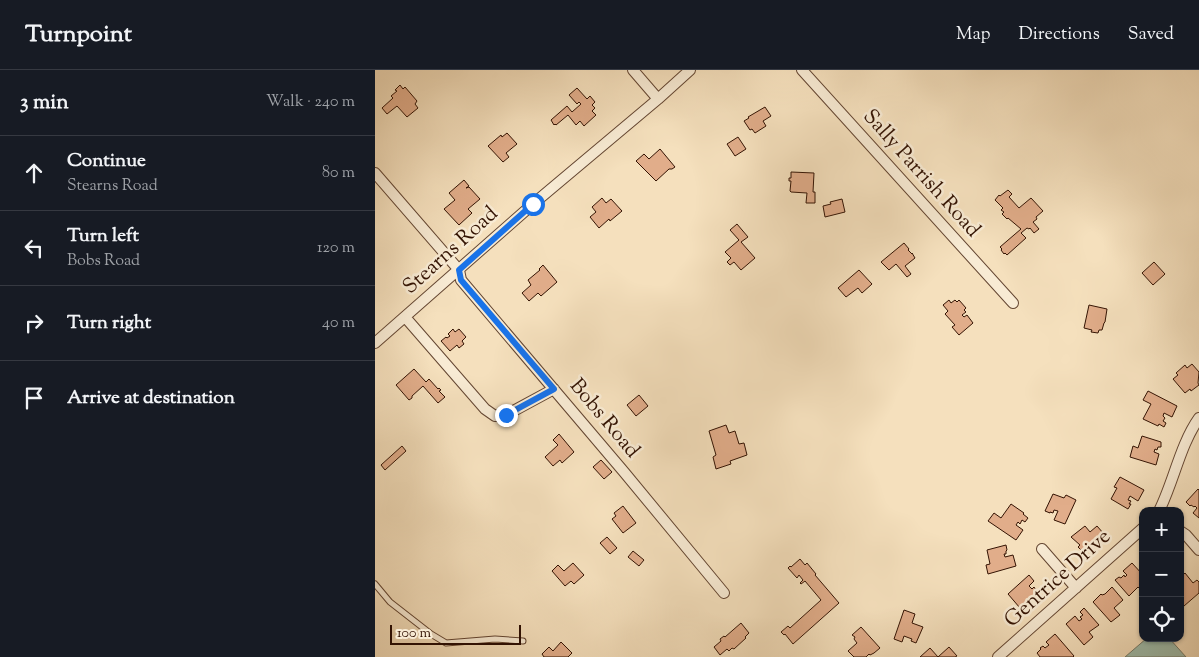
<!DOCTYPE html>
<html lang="en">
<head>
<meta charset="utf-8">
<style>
	:root { --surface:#171b24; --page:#20242c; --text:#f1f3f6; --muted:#9ea1a6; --line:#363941 }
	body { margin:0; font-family:"Sorts Mill Goudy",serif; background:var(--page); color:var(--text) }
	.controls { position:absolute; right:15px; bottom:15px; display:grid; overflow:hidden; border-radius:10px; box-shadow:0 1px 4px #0004 }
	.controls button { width:45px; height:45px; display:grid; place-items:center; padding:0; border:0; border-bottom:1px solid var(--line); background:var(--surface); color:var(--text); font:25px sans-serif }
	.scale { position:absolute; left:15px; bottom:12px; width:131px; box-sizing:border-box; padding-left:5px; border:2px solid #331303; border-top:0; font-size:14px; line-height:18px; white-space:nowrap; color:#331303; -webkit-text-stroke:4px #f8ebd4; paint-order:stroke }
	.stop { position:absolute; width:15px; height:15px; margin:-11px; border:4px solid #1a73e8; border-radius:50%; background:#fff }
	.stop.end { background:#1a73e8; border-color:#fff; box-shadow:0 1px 5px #0008 }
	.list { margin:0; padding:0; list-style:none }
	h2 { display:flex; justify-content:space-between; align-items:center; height:65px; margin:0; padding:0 20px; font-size:21px }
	h2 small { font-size:16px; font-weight:400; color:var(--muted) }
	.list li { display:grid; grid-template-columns:32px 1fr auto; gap:15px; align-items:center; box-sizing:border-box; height:75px; padding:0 20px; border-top:1px solid var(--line) }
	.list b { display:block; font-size:19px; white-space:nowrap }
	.list p { margin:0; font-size:16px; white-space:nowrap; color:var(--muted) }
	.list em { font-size:16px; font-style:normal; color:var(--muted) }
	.icon { flex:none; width:28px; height:28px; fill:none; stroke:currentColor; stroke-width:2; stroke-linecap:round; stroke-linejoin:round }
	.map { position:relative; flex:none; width:824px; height:587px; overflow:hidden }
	header { display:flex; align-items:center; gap:30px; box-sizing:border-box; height:70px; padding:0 25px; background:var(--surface); border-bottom:1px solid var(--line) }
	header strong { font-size:24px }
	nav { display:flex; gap:28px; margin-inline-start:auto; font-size:18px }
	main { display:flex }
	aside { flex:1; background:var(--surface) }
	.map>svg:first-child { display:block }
	.water { fill:#9dbdad; stroke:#737969 }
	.building { fill:#e1ad8a; stroke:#331303 }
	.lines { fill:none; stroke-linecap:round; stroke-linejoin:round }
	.service-casing { stroke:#644632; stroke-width:7 }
	.minor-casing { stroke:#644632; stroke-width:12 }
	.service { stroke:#f8ebd4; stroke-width:5 }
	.minor { stroke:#f8ebd4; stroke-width:10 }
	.route { stroke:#1a73e8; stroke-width:6 }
	.labels { text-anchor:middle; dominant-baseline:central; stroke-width:5; stroke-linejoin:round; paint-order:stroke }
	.street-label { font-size:21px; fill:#331303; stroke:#f8ebd4 }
</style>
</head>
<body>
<header>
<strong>Turnpoint</strong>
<nav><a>Map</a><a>Directions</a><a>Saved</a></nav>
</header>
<main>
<aside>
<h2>3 min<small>Walk · 240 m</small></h2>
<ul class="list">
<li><svg class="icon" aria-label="ahead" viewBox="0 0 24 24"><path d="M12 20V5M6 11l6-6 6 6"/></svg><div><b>Continue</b><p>Stearns Road</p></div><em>80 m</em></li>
<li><svg class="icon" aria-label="left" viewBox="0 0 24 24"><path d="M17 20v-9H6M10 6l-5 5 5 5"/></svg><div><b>Turn left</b><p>Bobs Road</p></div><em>120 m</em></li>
<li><svg class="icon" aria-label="right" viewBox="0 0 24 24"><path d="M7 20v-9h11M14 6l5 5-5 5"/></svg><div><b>Turn right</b></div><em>40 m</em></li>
<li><svg class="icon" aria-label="arrive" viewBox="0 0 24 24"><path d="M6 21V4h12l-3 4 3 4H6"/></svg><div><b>Arrive at destination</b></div></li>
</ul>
</aside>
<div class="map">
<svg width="824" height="587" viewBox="0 0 824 587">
	<rect width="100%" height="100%" fill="#f5e0bd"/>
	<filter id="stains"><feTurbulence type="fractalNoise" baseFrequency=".004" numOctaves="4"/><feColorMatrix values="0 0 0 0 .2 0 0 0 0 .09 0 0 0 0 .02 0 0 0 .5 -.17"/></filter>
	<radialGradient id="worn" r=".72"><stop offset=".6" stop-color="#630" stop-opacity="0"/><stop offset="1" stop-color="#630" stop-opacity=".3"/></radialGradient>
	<path class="water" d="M772,568H794L811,587H750Z"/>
	<path class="building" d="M25,15L28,19L30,17L42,31L40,34L43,38L32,47L22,36L12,44L7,38L18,28L16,26L22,21L20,20Z
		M202,18L212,29L215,26L220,32L217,35L220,38L217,41L221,45L209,56L205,51L201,55L193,45L181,55L180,54L179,55L176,50L192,36L197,42L206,34L204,32L202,34L194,25Z
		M390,37L396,46L388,51L391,56L380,63L377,59L375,60L369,51L374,48L373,47Z
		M132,63L142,74L131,83L134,87L128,92L113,76L126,65L127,67Z
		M363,67L371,79L360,86L352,74Z
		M285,79L300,97L297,99H294L281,111L261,91L269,84L274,89Z
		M416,102L439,103L438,122H440V133H431L432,123L416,122L415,121L416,111H414V108H416Z
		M89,110L94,116L91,118L94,117L105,129L93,139L97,143L84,155L69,139L80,130L74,123Z
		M633,120L637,124L634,127L644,138L656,128L668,141L661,147L662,149L658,152L664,159L659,163L655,158L654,159L652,158L646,163L651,168L632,185L630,183L629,184L626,180L627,179L625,177L646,159L633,148L632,149L627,144L629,142L626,140L628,138L620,130L624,125L625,126Z
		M227,128L231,133L236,129L247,141L235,151L234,149L224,158L215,147L221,142L217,137Z
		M467,129L470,142L450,147L448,136L456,134L455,132Z
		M362,154L373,167L366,172L380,188L366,200L359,192L355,195L352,192L356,188L350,182L364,170L355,160Z
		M529,173L534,179L533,180L537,184V183L540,188L530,196L536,204L532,207L521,194L514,200L506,192Z
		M779,192L790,204L778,215L767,203Z
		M168,195L182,212L166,226L163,223L154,231L147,223L156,215L153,210L165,200L164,199Z
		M484,200L497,214L487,223L483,218L471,227L463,218Z
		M574,230L576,233L580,230L582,232L584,230L591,238L589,240L591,242L587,245L589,247L592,245L598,253L584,265L577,257L580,255L570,244L573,241L568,235Z
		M714,235L732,239L730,252L729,253L727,260H724L723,263L716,262L717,260L709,258Z
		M78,259L80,262L84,259L91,267L87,271L89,274L84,278L82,275L75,281L66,271L71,267L72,268L75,266L73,264Z
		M817,294L824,302L823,313L824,315L816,321L815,319L810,323L798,309L803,305L801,303L810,295L812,298Z
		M39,299L51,312L54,309L63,319L64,318L66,320L64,321L70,327L63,333L48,316L37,326V328L34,330L21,315Z
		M773,321L802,336L797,347L789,343L788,346L790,348L788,351L791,353L789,357L784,354L783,356L768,349L776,334L768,330Z
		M264,325L273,336L261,346L252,335Z
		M351,355L354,363L360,361L364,374L369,373L372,385L355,391L356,394L341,399L338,387L341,385L334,361Z
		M184,364L199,382L187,393L185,390L178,396L170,387L183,375L178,370Z
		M767,366L786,372V377H783L782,380L780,379L779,382L784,384L781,395L755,387L758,376L763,378Z
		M27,376L31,381L10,400L6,395Z
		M226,390L237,402L229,409L218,397Z
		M745,407L769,420L763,431L755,426L753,430L756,431L754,434H756L753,439L736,429L742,418L739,417Z
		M823,419L824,420V448L818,443L822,438L820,436L819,437L816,435L815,436L811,432Z
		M678,424L689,428L691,425L701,430L690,454L679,450L683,441L679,440L678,443L675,442V443L670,441Z
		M636,434L649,443L648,444L653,448L650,452L647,450L645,454L643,452L641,455L648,460L641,470L613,451L619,443L626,448Z
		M248,436L261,453L248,463L237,449L241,446L239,443Z
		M710,456L715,462L722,456L729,464L709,483L703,477L705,475L696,467Z
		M232,467L242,478L235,484L225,473Z
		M631,475L632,480L631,481V484H629L630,487L638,485L641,496L613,504L611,495L615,494L612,480Z
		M258,481L269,490L264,496L253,487Z
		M425,489L430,495L432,493L441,504L440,505L464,533L418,574L410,564L409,565L406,562L413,556L415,558L446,530L430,511L426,514L425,513L428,510L424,505L422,508L413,498L415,496L416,497Z
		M198,493L209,505L199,514L196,511L190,516L177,501L183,495L189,501Z
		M757,493L768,505V522L763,517L754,526L740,510L744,507L746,508L749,505L750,507L752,505L748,501Z
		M810,503L818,513L822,510L824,512V523L809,536L805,532V508Z
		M654,505L659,511L654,516L657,519L659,517L663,523L645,538L633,524Z
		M737,517L748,530L739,538L745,545L736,552L718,532L726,524L727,525L730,524Z
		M709,538L724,555L714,562L718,567L709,575L691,554L700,546L704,551L707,549L705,547L708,545L705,542Z
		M529,540L540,544L537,553L548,557L541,573L536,571L537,569L529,566L527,572L519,569Z
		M366,553L374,563L370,567L371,568L359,579L357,578L354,581L352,579L345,585L339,577L346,571L345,569L349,566L350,567Z
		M486,557L505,578L499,583L495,585L494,584L491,587H479L473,581L482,573L479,569L480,567L477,565Z
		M680,564L699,586L698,587H665L662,583L666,579L665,578L668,576L670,578L674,575L671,572Z
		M186,572L197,583L193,587H169L167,584L174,577L178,581Z
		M574,577L582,586L580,587H545L555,578L563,587Z"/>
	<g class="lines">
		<defs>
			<path id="service" d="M0,514L15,532L56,564L71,573L120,569L148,571"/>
			<path id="minor" d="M258,0L283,29
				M427,0L638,233
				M0,103L84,200L86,210L249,402L349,523
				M30,247L110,339L120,346L131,345L179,319
				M0,273L158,134L283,29L315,0
				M784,441C799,411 805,375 824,348
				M805,461L811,465L824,480
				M667,479L701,518
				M623,587L768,458"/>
		</defs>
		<use href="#service" class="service-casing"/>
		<use href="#minor" class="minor-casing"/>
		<use href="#service" class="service"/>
		<use href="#minor" class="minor"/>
	</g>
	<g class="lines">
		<path class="route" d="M131,345L179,319L86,210L84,200L158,134"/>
	</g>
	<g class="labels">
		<g class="street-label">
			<text transform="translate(546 104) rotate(48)">Sally Parrish Road</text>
			<text transform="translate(76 181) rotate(-42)">Stearns Road</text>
			<text transform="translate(229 349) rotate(50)">Bobs Road</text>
			<text transform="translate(683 509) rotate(-42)">Gentrice Drive</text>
		</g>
	</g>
	<rect width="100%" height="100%" filter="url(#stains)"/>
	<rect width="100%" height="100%" fill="url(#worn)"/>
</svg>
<div class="controls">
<button>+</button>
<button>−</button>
<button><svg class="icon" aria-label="locate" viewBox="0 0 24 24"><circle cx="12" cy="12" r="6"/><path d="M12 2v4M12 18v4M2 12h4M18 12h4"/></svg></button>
</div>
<div class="scale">100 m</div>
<div class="stop" style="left:158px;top:134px"></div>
<div class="stop end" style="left:131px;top:345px"></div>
</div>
</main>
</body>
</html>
